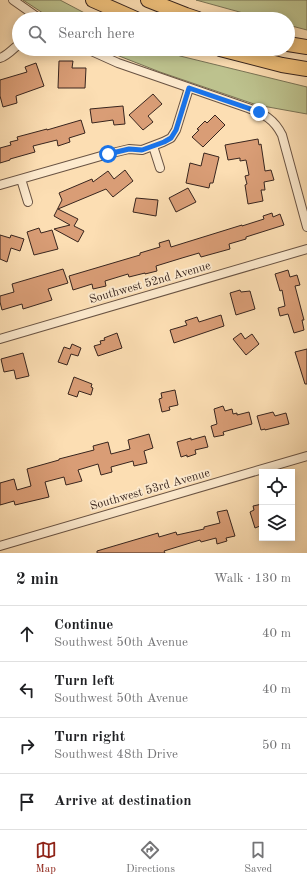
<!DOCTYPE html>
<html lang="en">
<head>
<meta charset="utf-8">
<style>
	:root { --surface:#fff; --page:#f6f6f6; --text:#202124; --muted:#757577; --line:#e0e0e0; --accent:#8f2418 }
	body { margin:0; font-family:"Old Standard TT",serif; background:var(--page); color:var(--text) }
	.controls { position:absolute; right:12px; bottom:12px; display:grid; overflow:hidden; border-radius:0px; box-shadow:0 2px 10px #0003 }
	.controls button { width:36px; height:36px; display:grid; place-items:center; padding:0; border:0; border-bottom:1px solid var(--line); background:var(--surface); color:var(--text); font:20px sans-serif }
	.stop { position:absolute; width:12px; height:12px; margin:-9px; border:3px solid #1a73e8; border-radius:50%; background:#fff }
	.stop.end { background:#1a73e8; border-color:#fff; box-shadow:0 1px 4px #0008 }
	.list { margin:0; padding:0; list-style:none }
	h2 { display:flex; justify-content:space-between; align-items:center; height:52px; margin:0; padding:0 16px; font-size:17px }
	h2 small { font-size:13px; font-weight:400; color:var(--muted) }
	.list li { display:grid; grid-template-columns:26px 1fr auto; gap:12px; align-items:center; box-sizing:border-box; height:56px; padding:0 16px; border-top:1px solid var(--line) }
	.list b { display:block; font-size:15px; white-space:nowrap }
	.list p { margin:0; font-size:13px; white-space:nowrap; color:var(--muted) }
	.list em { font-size:13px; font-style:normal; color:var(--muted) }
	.icon { flex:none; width:22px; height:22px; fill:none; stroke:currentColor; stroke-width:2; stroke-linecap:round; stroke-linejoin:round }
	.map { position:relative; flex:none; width:307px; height:553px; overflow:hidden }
	.search { position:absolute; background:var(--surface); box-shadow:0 2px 10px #0003; left:12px; right:12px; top:12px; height:44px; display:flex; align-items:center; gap:10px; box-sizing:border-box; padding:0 14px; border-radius:22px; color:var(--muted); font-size:15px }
	.sheet { height:276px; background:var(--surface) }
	nav { display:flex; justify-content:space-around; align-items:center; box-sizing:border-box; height:56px; border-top:1px solid var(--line); background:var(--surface); font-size:11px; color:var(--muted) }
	nav a { display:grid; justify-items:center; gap:2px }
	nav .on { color:var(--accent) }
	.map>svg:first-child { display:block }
	.green { fill:#bdc28e; stroke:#7a7456 }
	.building { fill:#d99d76; stroke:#38251e }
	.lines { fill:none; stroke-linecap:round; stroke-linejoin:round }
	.street-casing { stroke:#695343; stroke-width:10 }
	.highway-casing { stroke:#38251e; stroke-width:16 }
	.street { stroke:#fdeace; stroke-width:8 }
	.highway { stroke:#eebf7a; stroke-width:14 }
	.route { stroke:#1a73e8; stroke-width:5 }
	.labels { text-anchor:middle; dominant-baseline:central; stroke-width:4; stroke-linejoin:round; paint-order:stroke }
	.street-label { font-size:12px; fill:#38251e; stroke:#fdeace }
</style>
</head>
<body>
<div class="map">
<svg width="307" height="553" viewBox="0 0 307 553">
	<rect width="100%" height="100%" fill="#fcdeb3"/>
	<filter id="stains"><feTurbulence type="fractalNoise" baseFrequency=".005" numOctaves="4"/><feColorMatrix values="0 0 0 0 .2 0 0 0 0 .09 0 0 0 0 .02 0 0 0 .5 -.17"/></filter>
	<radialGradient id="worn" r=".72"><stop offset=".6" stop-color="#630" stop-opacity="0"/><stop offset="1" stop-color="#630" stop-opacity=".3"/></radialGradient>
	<path class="green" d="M23,0H60L96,19H52Z
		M196,0H307V30L288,25V19H265Z
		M105,49H164L180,56L307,87V114L257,105L160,72L114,54Z"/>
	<path class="building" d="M59,61H73L72,68H86L85,88H58Z
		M36,63L44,86L16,96L17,103L3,107L0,96V80L27,72L25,67Z
		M153,94L162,104L148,116L153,122L143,130L129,115Z
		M123,106L125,124L114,125L113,120L92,123L90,109Z
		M215,115L225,125L203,147L192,137L199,130L197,129L205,121L207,123Z
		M81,120L85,133L69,138L70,142L58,146L57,140L33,146L35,152L10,159V160L0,163V148L11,145L10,142L18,140L17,137L47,129V130Z
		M258,139L259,145L261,144L265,171L271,170L274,180L264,182L265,190H261L263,201L248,204L245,185L247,184L245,176L249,175L246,160L240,161V158L228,160L225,145Z
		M204,153L219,157L213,183H210L209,188L186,183L190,163L201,166Z
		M125,170L133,181L113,197L106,189L58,209L78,219L74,226L84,231L78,242L54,229L70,225L54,216L62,200L59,193L92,179L93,182L108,171L114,179Z
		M188,188L196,202L176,212L169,198Z
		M136,198L158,200L156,216L133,212Z
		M272,213L273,217L280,214L284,225L246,237V239L229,244L230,249L201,257L199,253L182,258L156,266L157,271L145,274V273L129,277L128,274L105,281L106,286L93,289L92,284L73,290L69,276L140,255V253L160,247L159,243L169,240L171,247L242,225V226L264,219L263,216Z
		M39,228L41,233L52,230L58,249L34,255L27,232Z
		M0,235L10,238L11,235L24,239L20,251L11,248L7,262L0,259Z
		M63,269L68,283L48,289L52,300L23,309L22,304L2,310L0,302V296L14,292L12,284Z
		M288,270L290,277L297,275L300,285L295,286L304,320H302L304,330L294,333L288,314L280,316L278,308L285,306L282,290L280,291L275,274Z
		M240,290L241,292L250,291L255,309L236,315L230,293Z
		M221,315L224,326L174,343L170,330L187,325L185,321L197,317L199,322Z
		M117,333L122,348L98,356L94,346L101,344L100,341L105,340L104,338Z
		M241,333L245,339L252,334L259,344L246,355L233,339Z
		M72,344L81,348L78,356L71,354L67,365L58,362L64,347L70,349Z
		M307,349V384H305L295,352Z
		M23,353L29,376L16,379L14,370L4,372L1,359Z
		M74,377L92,384L91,387L93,388L91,395L79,391L77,397L68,394Z
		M175,390L178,405L169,407L170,410L162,412L159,399L162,398L161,393Z
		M223,406L225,411L232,409L233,414L237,413V415L249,412L252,424L223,432L224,435L214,437L211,426L217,424L214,409Z
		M273,412L275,416L286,413L289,424L265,430V429L261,430L257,416Z
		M149,434L153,448L144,451L147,463L134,466L133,461L111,467L112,472L101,475L98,464L78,470L82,481L66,485L64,477L45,482L49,497L15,505L14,501L0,505V483L14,479L17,490L31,486L27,469L59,460V459L94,450L93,446L108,442L111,454L130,449L128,440Z
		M205,436L208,447L195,450L196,454L187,457V455L181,457L177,442L191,438V440Z
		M262,504V528H260V526L255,528L250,512L254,510L253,506Z
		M227,510L235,536L226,538L227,541L217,544L216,538L201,542L200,540L164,551L165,553H97V551L158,533L159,537L176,532L177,535L204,529V527L220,523L217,512Z"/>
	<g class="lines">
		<defs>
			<path id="street" d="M13,0L40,19
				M87,49L118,63L248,108C264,114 274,119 282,135L307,227
				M0,58C7,56 13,49 19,44
				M153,146L160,168
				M21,179L28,202
				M0,185L108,154L129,149L142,150L163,142L171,138L176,130L189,88
				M0,339L307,249
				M0,546L307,456"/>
			<path id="highway" d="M93,0L136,19
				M148,0L186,15L198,19
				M288,44L307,47
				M220,49L282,65L307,69"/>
		</defs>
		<use href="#street" class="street-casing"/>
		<use href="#highway" class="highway-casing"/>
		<use href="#street" class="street"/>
		<use href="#highway" class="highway"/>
	</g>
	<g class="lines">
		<path class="route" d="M108,154L129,149L142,150L164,142L171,138L176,130L189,88L259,112"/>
	</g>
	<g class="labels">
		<g class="street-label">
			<text transform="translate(150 283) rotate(-16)">Southwest 52nd Avenue</text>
			<text transform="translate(150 490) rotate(-16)">Southwest 53rd Avenue</text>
		</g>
	</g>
	<rect width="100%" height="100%" filter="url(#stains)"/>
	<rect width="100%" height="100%" fill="url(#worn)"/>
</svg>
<div class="controls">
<button><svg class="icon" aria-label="locate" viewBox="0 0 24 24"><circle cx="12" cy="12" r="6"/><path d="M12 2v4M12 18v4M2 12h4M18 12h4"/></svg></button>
<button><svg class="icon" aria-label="layers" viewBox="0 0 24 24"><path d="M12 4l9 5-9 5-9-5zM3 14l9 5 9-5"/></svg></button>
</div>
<div class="stop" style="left:108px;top:154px"></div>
<div class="stop end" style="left:259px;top:112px"></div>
<div class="search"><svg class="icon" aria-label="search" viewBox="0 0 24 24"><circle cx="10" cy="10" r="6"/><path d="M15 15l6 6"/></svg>Search here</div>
</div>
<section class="sheet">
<h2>2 min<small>Walk · 130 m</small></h2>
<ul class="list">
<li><svg class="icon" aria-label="ahead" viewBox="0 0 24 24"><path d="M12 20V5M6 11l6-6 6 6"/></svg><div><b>Continue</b><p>Southwest 50th Avenue</p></div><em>40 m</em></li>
<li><svg class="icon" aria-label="left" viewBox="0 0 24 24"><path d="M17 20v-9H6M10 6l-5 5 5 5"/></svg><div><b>Turn left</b><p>Southwest 50th Avenue</p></div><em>40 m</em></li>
<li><svg class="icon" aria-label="right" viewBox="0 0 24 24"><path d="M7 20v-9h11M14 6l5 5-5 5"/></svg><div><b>Turn right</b><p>Southwest 48th Drive</p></div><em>50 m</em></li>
<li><svg class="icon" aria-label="arrive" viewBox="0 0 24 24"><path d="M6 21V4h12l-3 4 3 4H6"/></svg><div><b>Arrive at destination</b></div></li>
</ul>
</section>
<nav>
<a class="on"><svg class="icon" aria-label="map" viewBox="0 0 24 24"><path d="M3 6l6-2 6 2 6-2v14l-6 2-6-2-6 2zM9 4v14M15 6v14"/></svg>Map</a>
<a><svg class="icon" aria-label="directions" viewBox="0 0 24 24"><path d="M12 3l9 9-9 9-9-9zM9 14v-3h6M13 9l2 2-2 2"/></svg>Directions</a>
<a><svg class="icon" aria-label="saved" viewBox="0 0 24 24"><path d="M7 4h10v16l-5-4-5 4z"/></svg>Saved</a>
</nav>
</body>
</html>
